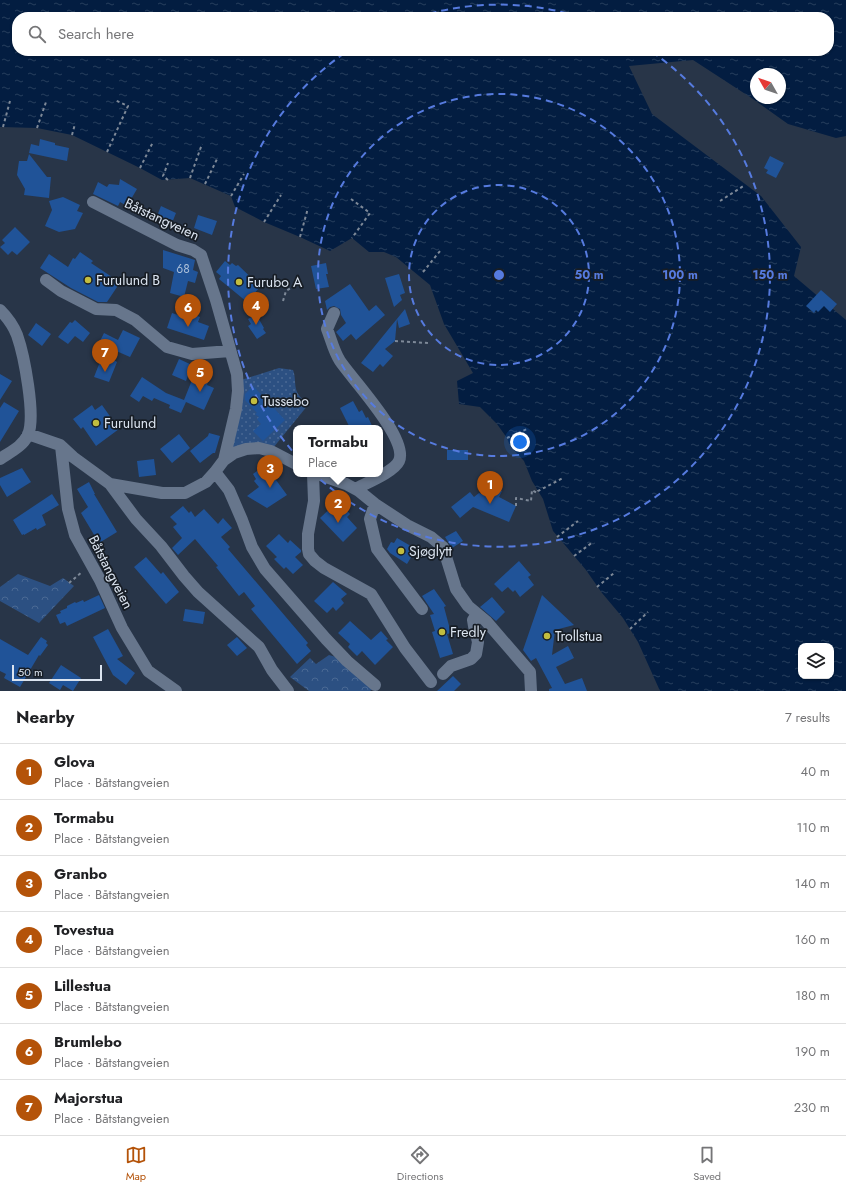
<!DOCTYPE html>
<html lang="en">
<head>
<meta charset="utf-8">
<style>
	:root { --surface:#fff; --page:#f2f2f2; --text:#202124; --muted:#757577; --line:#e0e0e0; --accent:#b45309 }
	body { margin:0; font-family:Jost,sans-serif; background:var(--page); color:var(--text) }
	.controls { position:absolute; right:12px; bottom:12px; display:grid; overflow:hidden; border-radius:8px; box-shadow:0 1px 3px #0004 }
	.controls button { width:36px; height:36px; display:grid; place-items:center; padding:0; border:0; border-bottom:1px solid var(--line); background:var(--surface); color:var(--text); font:20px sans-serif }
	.compass { position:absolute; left:750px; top:68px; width:36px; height:36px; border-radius:50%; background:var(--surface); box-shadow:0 1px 3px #0004; rotate:310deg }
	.scale { position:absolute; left:12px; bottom:10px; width:90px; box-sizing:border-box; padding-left:4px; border:2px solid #dbe4f0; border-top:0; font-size:11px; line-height:14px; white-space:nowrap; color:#dbe4f0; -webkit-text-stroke:3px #171d25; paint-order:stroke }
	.you { position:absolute; left:520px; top:442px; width:14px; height:14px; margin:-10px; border:3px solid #fff; border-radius:50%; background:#1a73e8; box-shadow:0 0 0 6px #1a73e833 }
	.badge { display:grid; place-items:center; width:26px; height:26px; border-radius:50%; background:var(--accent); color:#fff; font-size:13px; font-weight:700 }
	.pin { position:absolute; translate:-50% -33px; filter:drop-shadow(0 1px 2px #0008) }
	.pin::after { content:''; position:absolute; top:21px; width:14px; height:12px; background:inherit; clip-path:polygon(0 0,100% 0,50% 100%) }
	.popup { position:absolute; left:293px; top:425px; width:90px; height:52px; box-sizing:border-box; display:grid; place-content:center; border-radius:8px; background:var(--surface); filter:drop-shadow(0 1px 3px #0005); font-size:13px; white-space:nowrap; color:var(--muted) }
	.popup b { font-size:15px; color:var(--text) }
	.popup::after { content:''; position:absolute; left:50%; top:100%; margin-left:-8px; border:8px solid transparent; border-top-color:var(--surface) }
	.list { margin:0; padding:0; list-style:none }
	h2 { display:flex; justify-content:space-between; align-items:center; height:52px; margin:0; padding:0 16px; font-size:17px }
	h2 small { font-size:13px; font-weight:400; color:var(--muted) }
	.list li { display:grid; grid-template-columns:26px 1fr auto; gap:12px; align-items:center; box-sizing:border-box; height:56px; padding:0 16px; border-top:1px solid var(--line) }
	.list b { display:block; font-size:15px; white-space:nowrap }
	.list p { margin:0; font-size:13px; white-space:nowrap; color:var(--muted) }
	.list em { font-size:13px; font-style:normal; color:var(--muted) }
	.icon { flex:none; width:22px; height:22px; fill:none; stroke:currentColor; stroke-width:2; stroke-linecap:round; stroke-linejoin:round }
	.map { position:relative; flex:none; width:846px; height:691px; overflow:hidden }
	.search { position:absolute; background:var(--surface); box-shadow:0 1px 3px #0004; left:12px; right:12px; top:12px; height:44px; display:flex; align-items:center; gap:10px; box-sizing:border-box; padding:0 14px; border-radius:16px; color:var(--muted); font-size:15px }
	.sheet { height:444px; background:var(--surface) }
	nav { display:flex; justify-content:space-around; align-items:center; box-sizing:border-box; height:56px; border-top:1px solid var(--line); background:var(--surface); font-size:11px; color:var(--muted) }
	nav a { display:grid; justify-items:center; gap:2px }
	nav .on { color:var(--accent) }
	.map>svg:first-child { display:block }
	.grass { fill:url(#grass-dots) }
	.park { fill:url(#park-crowns) }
	.water { fill:url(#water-ripples); fill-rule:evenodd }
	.building { fill:#205398 }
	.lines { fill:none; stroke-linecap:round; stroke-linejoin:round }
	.path { stroke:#7e8998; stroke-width:2; stroke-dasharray:3 3; stroke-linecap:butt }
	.minor { stroke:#67768c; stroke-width:12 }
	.ring { fill:none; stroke:#567bdf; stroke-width:2; stroke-dasharray:7 5 }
	.poi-dot { fill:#c2bd3f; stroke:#171d25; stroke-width:1.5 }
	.labels { text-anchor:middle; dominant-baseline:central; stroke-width:3.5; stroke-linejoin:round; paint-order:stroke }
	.number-label { font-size:12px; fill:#acc0da }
	.street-label { font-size:14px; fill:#dbe4f0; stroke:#171d25 }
	.poi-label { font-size:14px; fill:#dbe4f0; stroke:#171d25; text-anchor:start }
	.centre { fill:#567bdf; stroke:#171d25; stroke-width:2 }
	.ring-label { font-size:12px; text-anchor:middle; font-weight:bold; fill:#567bdf; stroke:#171d25; stroke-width:3.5; stroke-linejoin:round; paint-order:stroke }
</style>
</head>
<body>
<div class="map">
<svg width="846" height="691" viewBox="0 0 846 691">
	<defs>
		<pattern id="grass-dots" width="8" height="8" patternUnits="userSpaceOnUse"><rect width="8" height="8" fill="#2c5082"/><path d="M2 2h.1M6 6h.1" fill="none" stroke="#4a6994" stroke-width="1.8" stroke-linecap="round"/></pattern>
		<pattern id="park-crowns" width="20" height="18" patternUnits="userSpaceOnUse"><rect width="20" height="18" fill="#2c5082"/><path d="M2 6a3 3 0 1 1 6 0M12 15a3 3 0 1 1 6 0" fill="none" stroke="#4a6994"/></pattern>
		<pattern id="water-ripples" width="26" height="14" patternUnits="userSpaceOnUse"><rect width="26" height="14" fill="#031d41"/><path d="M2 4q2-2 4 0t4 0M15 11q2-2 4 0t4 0" fill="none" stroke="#273e5d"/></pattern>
	</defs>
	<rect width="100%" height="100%" fill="#283548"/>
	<path class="grass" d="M279,368L293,370C296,377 294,385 297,392C299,397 305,401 308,405L273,448L236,449L230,446L241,380Z"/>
	<path class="park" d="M18,574L50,586L63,578L74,586L39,623L0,601V587Z
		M329,655L336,657L373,688L370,691H309L290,677L310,658L316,664Z"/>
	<path class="water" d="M0,0H846V136L836,138L788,124L753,99L693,60L629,66L652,114L761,196L801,247L794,276L846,320V691H660L638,642L623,618L602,593L586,570L553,531L543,499L532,481L524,461L510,446L507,438L497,424L480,407L459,404L457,381L473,373L444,324L430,285L396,257L384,252H369L352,238L330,251L300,237L264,222L235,207L231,196L190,178L162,180L140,168L72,135L37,128L0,127ZM17,17H829V51H17ZM756,74H780V98H756ZM801,646H831V676H801Z"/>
	<path class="building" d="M40,139L55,143V145L69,148L67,161L29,153L31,144L39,146Z
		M29,154L47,177H51L49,198L24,195L25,189L17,175L19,161H27Z
		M770,156L784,163L776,178L766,173L768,170L764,168Z
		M120,179L137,189L127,206L120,202L118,206L93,194L98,182L107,187L109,184L119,185Z
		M63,197L80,205L77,211L83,213L75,229L59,232L45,226L52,210L49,201Z
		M161,206L176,213L172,223L157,216Z
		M198,215L217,221L212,235L194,228Z
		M15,227L30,242L17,255L12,251L8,255L0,247L5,243L2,240Z
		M163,250L195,260L193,270L198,272L195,283L188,281L184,297L170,293L174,272L163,268Z
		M80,252L93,261L91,263L115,279L114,281L119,284L107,302H98L71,288L40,268L49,254L68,267L73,258L75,259Z
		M225,261L230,265L232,263L236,266L238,265L259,285L258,287L259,288L247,302L219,279L221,276L216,272Z
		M326,263L328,274H326L329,287L316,289L311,266Z
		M399,274L405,293L400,295L402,300L394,307L385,278Z
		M350,284L369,311L376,305L385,315L356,340L351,334L343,341L336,332L346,323L341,315L340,309L334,306L330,307L327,310L325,301Z
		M821,290L837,304L830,312L824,306L818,312L816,310L814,313L806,306Z
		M405,309L410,324L399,328L397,319L395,341L385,349L393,356L383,367L380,364L373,372L361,363Z
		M185,312L200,317L198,322L209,326L204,340L167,328L172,313L184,317Z
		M256,314L264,328L263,329L266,333L257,339L248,326L251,324L248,319Z
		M75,320L90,333L83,342L75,336L68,344L58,337L70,322L72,323Z
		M36,323L51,334L42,346L28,335Z
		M123,330L140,338L130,357L114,350L110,357L117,362L109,382L94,377L105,349L98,345L104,333L118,340Z
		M179,359L192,365L186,381L172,375Z
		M0,374L12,381L0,400Z
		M194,375L208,382L207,385L214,388L204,410L186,402L181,413L169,408L170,405L154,398L152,401L143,396L139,402L130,396L142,377L166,393L184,400Z
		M253,386L285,420L263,441L253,431L261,424L257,419L259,417L255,414L257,413L245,400V394Z
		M353,401L359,412L362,410L366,418L368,417L373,428H346L349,426L340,408Z
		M4,402L19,411L0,442V408Z
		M92,405L95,410L102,405L119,429L96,446L83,427L81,429L73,419Z
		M209,433L220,436L215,453H213L200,463L190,451L208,436Z
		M179,434L190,448L172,463L160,449Z
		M447,450H468V460H447Z
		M154,459L156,475L139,477L137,461Z
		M265,465L287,495L267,508L247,496L259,487L254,481L256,479L253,474Z
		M22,468L31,482L7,497L0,485V478Z
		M89,482L95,494H94L117,532L99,543L81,513L88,507L77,489Z
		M488,485L502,491L499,497L516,506L509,522L473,507L460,518L451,507L470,492L474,497L479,493L484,495Z
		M52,494L59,505L42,515L46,525L37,530L36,528L24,535V534L22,535L13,520Z
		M338,501L350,514L347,517L357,528L343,542L320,518Z
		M183,506L189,513L191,511L195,517L204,509L218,524L223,518L232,528L221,537L230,547L228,549L308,643L306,645L311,651L297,664L251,609L255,606L244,592L239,596L216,567L218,566L195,539L178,555L172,548L182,538L173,527L177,524L170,517Z
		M456,531L463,541L452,548L445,537Z
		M279,534L288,543L290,540L301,550V552L295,557L303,565L293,574L286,567L284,569L274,559L277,557L266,546Z
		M397,538L416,549L407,564L390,553L387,549L391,542L394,543Z
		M146,557L161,574L163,572L179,592L166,604L134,567Z
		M519,561L531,575L528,577L534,585L520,597L515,590L513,592L508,587L502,592L494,584Z
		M333,582L347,594L341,599L344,603L336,611L333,607L327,613L314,601Z
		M434,589L446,606L444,607L451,633L447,634L453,654L440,658L432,632L435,631L430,615L434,614L422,596Z
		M99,595L105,608L67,626L65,622L60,624L56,615L61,613L60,611L67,608V606L75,602L76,603L83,600L84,602Z
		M542,595L574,625L555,630L552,655L568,646L574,658L556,667L565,684L582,678L587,691H549V689L552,688L536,658L531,661L523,650Z
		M492,597L505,612L496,621L480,607Z
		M185,609L205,612L203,624L183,621Z
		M350,621L371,640L381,631L388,639L386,640L393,647L375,665L362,651L357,656L348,647L350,644L338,633Z
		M108,629L123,656L117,659L135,673L126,685L113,675L93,637Z
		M41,637L47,641L46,643L48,645L40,656L39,655L20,687L4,678L6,674L0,671V639L28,655Z
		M237,637L247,648L237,656L227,645Z
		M61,665L81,678L73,691L63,685L60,690L49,683Z
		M453,676L461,684L454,691H437Z"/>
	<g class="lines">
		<path class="path" d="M3,127L10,101
			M37,128L46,102
			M72,135L75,124
			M107,152L128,106L115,100
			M140,168L153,142
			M190,178L202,144
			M168,180L163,176L168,163
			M205,184L218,157
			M231,196L244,174
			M351,199L370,213L352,238
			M720,201L745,185
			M264,222L281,195
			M300,237L308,208
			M423,272L440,251
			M283,301L286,291L294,286
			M395,341L428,343
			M507,438L527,429
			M516,506V498L531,501L532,490L537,493L538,491L563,478
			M557,537L578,521
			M574,556L593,542
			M69,583L82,572
			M597,587L614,573
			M630,629L648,612"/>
		<path class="minor" d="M93,202L177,245L193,250L201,255L216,300L237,374L238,391L236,409L224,460
			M46,280L61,291L96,309L116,310L135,320L167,347L192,354L230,351
			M0,310C7,317 13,325 17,335C24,355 36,416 28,435C22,447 10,452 0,459
			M334,313L327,329C331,339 334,352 340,361C352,379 409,439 399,461C394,472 366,483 355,489
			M28,434L60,445L73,457L110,484L162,493H185L206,482L215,472L224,460L234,453L246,449L259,448L271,451L296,464
			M61,446L68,509L75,535L100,580L122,628L148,671L176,691
			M215,472L229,490L242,520L252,547L265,569L326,639L347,661L375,685
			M313,474L314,501L308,534V549L309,554L315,561L324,568L371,594L405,648L431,682
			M318,474L346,484L359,491L375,504L407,525L431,537L443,547L456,589L468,606L486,621L530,672L531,691
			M110,484L136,519L161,546L184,576L198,592L259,647L272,670L288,691
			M375,504L370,519L377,549L422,609
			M443,674L451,666L471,659L476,654L478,642L474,626L473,620L477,614"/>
	</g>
	<g class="ring">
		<circle cx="499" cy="275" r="90"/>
		<circle cx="499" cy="275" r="181"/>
		<path d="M418 17A271 271 0 0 1 580 17M652 52A271 271 0 1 1 346 52"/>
	</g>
	<g class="poi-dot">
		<circle cx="88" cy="280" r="4"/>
		<circle cx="239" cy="282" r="4"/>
		<circle cx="254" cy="401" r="4"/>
		<circle cx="96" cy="423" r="4"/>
		<circle cx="401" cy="551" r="4"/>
		<circle cx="442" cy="632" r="4"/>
		<circle cx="547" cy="636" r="4"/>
	</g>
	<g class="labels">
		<g class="number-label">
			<text x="183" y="269">68</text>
		</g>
		<g class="street-label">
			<text transform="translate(162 219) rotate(25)">Båtstangveien</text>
			<text transform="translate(111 572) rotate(63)">Båtstangveien</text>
		</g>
		<g class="poi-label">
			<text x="96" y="280">Furulund B</text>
			<text x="247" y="282">Furubo A</text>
			<text x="262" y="401">Tussebo</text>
			<text x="104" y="423">Furulund</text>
			<text x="409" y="551">Sjøglytt</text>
			<text x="450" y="632">Fredly</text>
			<text x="555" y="636">Trollstua</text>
		</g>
	</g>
	<circle cx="499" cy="275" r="6" class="centre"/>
	<g class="ring-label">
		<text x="589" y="279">50 m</text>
		<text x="680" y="279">100 m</text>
		<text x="770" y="279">150 m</text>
	</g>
</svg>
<div class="controls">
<button><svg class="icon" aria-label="layers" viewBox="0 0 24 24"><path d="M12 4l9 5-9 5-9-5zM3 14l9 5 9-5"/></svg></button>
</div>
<svg class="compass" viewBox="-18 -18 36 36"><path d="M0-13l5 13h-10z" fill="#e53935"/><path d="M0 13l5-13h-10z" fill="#757577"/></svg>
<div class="scale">50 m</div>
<div class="you"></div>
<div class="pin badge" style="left:490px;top:504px">1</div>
<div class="pin badge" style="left:338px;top:523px">2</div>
<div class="popup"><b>Tormabu</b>Place</div>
<div class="pin badge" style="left:270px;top:488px">3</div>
<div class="pin badge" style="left:256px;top:325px">4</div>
<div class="pin badge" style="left:200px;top:392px">5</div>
<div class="pin badge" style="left:188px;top:327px">6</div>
<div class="pin badge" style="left:105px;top:372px">7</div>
<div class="search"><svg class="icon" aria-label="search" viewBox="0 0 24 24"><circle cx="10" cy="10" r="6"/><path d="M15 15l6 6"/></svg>Search here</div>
</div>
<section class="sheet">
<h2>Nearby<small>7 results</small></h2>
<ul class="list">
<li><span class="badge">1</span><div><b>Glova</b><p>Place · Båtstangveien</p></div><em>40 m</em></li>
<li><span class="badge">2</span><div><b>Tormabu</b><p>Place · Båtstangveien</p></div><em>110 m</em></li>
<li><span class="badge">3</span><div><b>Granbo</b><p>Place · Båtstangveien</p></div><em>140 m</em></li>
<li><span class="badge">4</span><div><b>Tovestua</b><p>Place · Båtstangveien</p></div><em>160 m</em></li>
<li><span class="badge">5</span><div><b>Lillestua</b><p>Place · Båtstangveien</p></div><em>180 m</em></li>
<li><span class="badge">6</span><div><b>Brumlebo</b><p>Place · Båtstangveien</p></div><em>190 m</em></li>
<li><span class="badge">7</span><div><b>Majorstua</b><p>Place · Båtstangveien</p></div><em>230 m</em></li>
</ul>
</section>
<nav>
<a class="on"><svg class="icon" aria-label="map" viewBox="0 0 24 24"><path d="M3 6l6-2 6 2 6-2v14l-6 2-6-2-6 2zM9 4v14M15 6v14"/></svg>Map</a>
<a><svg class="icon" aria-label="directions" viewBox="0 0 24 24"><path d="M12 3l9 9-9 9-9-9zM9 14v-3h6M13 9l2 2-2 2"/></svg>Directions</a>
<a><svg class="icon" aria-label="saved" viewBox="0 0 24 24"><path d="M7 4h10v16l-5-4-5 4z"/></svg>Saved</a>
</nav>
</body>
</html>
